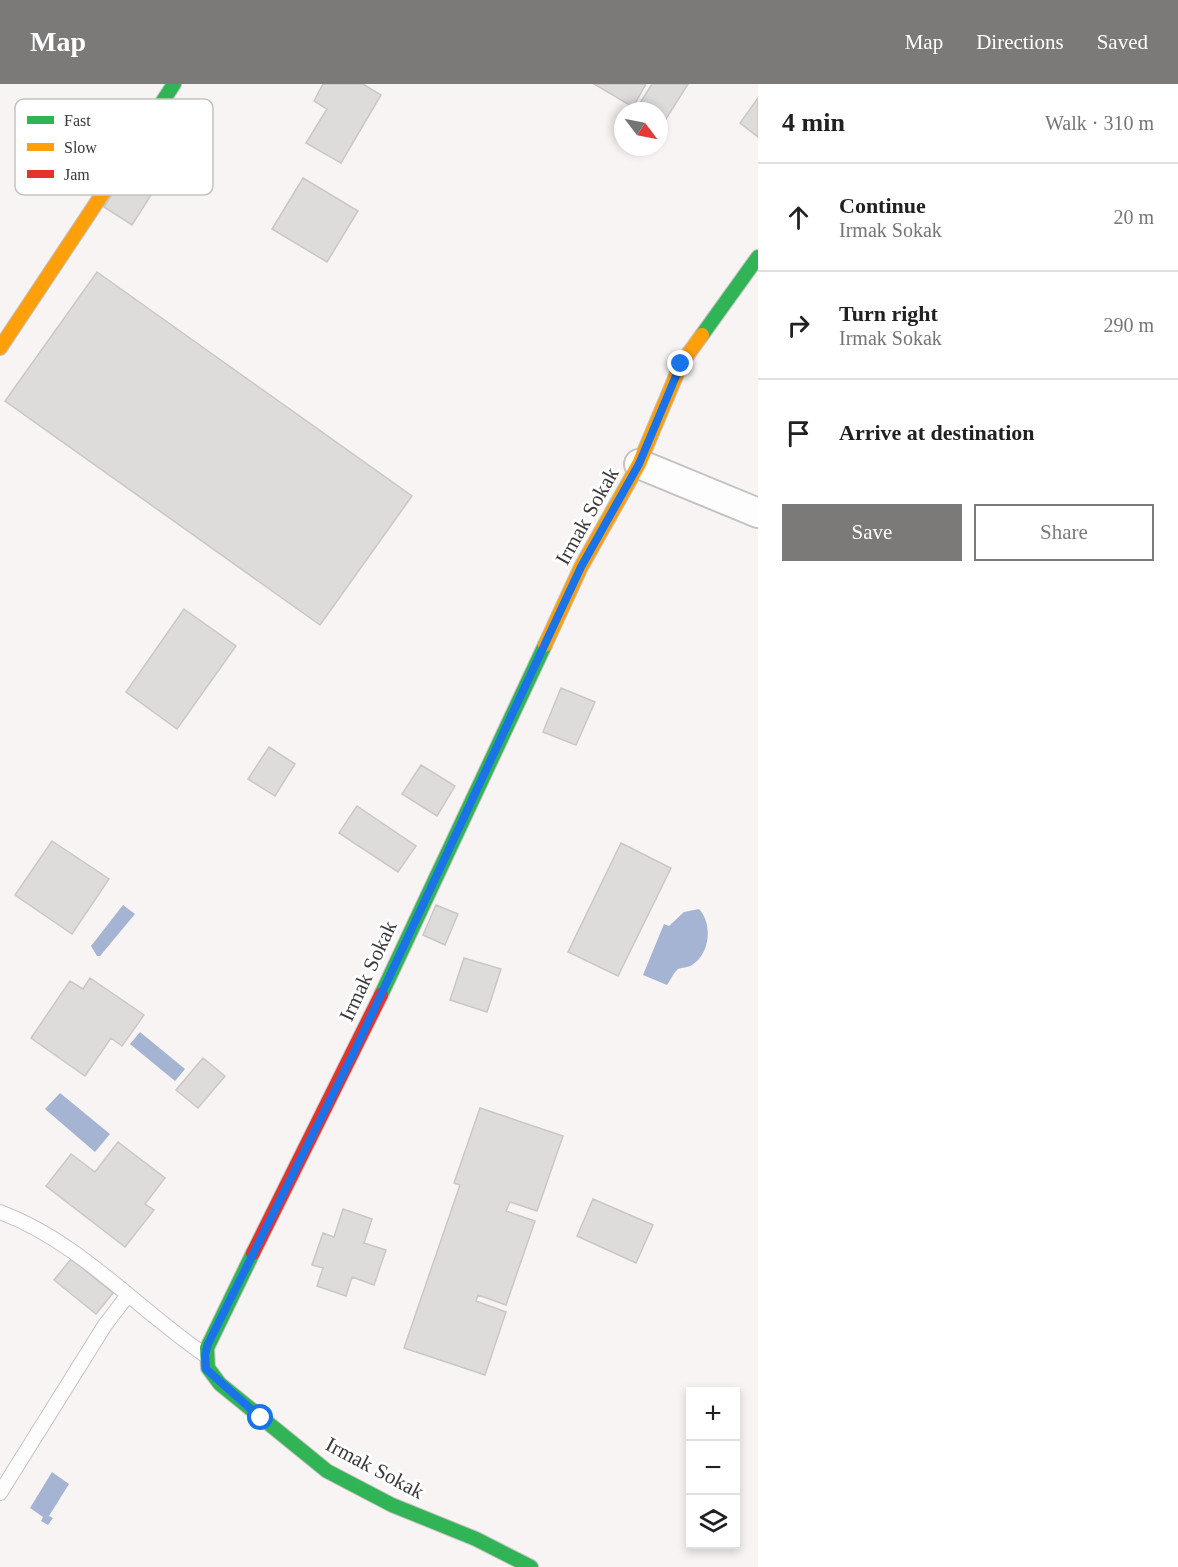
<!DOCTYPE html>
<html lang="en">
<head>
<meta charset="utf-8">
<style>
	:root { --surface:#fff; --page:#f2f2f2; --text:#202124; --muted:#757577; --line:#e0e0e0; --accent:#7c7a79 }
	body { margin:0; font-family:"Times New Roman",serif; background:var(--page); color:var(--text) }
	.controls { position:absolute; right:18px; bottom:18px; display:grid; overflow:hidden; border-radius:0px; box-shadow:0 3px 9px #0003 }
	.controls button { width:54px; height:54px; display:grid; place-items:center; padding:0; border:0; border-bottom:2px solid var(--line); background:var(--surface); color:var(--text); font:30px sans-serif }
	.compass { position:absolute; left:614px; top:18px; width:54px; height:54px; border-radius:50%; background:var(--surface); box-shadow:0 3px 9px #0003; rotate:122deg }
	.stop { position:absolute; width:18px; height:18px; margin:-14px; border:4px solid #1a73e8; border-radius:50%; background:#fff }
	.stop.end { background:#1a73e8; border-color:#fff; box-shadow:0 2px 6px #0008 }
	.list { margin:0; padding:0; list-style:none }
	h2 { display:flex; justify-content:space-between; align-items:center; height:78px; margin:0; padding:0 24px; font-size:26px }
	h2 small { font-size:20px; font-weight:400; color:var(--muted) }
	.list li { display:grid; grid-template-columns:39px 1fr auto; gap:18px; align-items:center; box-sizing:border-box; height:108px; padding:0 24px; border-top:2px solid var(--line) }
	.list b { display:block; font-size:22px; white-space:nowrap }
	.list p { margin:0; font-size:20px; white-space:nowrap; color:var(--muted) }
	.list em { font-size:20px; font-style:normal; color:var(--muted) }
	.actions { display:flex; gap:12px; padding:18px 24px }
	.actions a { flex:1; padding:14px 0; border:2px solid var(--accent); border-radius:0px; text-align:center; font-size:21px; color:var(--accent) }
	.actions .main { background:var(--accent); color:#fff }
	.icon { flex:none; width:33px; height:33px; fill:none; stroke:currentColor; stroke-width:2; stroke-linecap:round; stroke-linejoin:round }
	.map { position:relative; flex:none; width:758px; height:1483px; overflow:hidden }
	header { display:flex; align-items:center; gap:36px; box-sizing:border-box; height:84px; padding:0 30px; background:var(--accent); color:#fff }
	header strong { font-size:28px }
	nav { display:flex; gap:33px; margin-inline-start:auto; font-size:21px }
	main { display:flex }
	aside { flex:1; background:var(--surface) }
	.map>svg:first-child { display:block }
	.water { fill:#a4b4d2 }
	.building { fill:#dedcdb; stroke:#cac7c6; stroke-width:1.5 }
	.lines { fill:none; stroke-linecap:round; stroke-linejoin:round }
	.lane-casing { stroke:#c5c2c2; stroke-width:16 }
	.street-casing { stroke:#c5c2c2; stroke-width:32 }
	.fast-casing { stroke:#c5c2c2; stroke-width:16 }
	.slow-casing { stroke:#c5c2c2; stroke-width:16 }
	.jam-casing { stroke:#c5c2c2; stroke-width:16 }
	.lane { stroke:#fefdfd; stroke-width:14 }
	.street { stroke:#fefdfd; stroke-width:28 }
	.fast { stroke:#30b455; stroke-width:14 }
	.slow { stroke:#ff9f0a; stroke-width:14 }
	.jam { stroke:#e5322d; stroke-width:14 }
	.route { stroke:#1a73e8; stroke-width:8 }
	.labels { text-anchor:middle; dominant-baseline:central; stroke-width:6; stroke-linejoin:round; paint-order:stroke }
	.street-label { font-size:21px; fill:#3a3837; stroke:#fff }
	.key { fill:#fff; stroke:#c4c3c3; stroke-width:1.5 }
	.key-label { font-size:16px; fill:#3a3837 }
</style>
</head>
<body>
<header>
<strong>Map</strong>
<nav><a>Map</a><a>Directions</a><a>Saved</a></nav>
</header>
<main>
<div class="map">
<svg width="758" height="1483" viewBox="0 0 758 1483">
	<rect width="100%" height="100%" fill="#f7f4f3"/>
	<path class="water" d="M123,821L135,830L100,872H97L91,862Z
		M699,825C713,840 710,870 692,881C688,884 682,883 678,885C674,888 670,897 667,901L643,891L664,840L669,842L684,828Z
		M140,948L185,985L175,997L130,960Z
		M60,1009L110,1050L95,1068L45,1025Z
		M52,1388L69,1400L49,1432L53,1434L48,1441L41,1437L43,1433L30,1424Z"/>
	<path class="building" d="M323,0H363L381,11L341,79L306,59L327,25L314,17Z
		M594,0H646L633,23Z
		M652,0H688L666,35L659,31V27H653L640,19Z
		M758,14V53L740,39Z
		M130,82L158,100L132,141L104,123Z
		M303,94L358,127L327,178L272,145Z
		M97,188L412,412L320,541L5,317Z
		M184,525L236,562L177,645L126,608Z
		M561,604L595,618L576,661L543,648Z
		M269,663L295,680L275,712L248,695Z
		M421,681L455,702L437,732L402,710Z
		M357,722L416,762L398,788L339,749Z
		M52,757L109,795L72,850L15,811Z
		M621,759L671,784L618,892L568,868Z
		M436,821L458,830L445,861L423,851Z
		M464,874L501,885L487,928L450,916Z
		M90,894L144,931L122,962L111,954L85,992L31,954L70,897L83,905Z
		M203,974L225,992L198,1024L176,1006Z
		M480,1024L563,1052L537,1127L510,1118L506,1127L535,1137L506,1221L478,1211L476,1217L506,1228L485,1291L404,1264L460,1101L454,1099Z
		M118,1058L165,1094L145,1120L154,1126L125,1163L46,1102L71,1070L95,1088Z
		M593,1115L653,1141L636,1179L577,1152Z
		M343,1125L372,1135L364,1159L386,1166L374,1201L352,1193L346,1212L317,1202L323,1184L312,1181L323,1149L334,1153Z
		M71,1175L113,1209L96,1230L54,1196Z"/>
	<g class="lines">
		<defs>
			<path id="lane" d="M0,1128C80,1158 136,1224 205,1271
				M0,1409L105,1241L128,1211"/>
			<path id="street" d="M639,380L758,429"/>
			<path id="fast" d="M103,109L174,0
				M702,251L758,173
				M381,911L545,561
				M253,1169L207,1264L208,1284L220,1300L327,1387L392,1421L476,1455L531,1483"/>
			<path id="slow" d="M0,264L103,109
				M545,561L581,483L639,380L681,280L702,251"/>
			<path id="jam" d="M253,1169L381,911"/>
		</defs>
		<use href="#lane" class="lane-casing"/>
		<use href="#street" class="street-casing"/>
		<use href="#fast" class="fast-casing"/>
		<use href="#slow" class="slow-casing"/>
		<use href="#jam" class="jam-casing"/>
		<use href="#lane" class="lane"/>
		<use href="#street" class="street"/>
		<use href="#fast" class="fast"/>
		<use href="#slow" class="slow"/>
		<use href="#jam" class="jam"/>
	</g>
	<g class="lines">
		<path class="route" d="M261,1334L206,1285L205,1271L208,1260L356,964L581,483L639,380L681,280"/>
	</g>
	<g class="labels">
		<g class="street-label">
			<text transform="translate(587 432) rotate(-61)">Irmak Sokak</text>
			<text transform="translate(368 887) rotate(-65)">Irmak Sokak</text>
			<text transform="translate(375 1384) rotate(28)">Irmak Sokak</text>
		</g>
	</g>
	<rect x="15" y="15" width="198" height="96" rx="9" class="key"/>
	<rect x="27" y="32" width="27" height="8" fill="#30b455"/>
	<rect x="27" y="59" width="27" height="8" fill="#ff9f0a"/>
	<rect x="27" y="86" width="27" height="8" fill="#e5322d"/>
	<g class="key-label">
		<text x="64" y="42">Fast</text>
		<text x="64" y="69">Slow</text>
		<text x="64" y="96">Jam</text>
	</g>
</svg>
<div class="controls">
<button>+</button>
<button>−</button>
<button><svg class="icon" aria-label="layers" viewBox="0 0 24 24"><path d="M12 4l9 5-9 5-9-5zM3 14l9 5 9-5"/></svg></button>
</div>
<svg class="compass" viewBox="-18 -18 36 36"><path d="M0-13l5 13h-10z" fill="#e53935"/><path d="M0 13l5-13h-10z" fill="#757577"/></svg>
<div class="stop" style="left:261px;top:1334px"></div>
<div class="stop end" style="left:681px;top:280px"></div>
</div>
<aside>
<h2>4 min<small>Walk · 310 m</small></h2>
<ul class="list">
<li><svg class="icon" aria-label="ahead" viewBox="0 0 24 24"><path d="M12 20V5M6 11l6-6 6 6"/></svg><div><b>Continue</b><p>Irmak Sokak</p></div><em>20 m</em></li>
<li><svg class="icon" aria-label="right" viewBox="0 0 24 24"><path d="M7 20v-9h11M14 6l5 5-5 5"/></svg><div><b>Turn right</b><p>Irmak Sokak</p></div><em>290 m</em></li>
<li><svg class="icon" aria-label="arrive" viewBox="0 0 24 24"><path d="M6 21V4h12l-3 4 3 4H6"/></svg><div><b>Arrive at destination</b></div></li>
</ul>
<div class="actions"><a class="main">Save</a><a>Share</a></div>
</aside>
</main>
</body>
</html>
